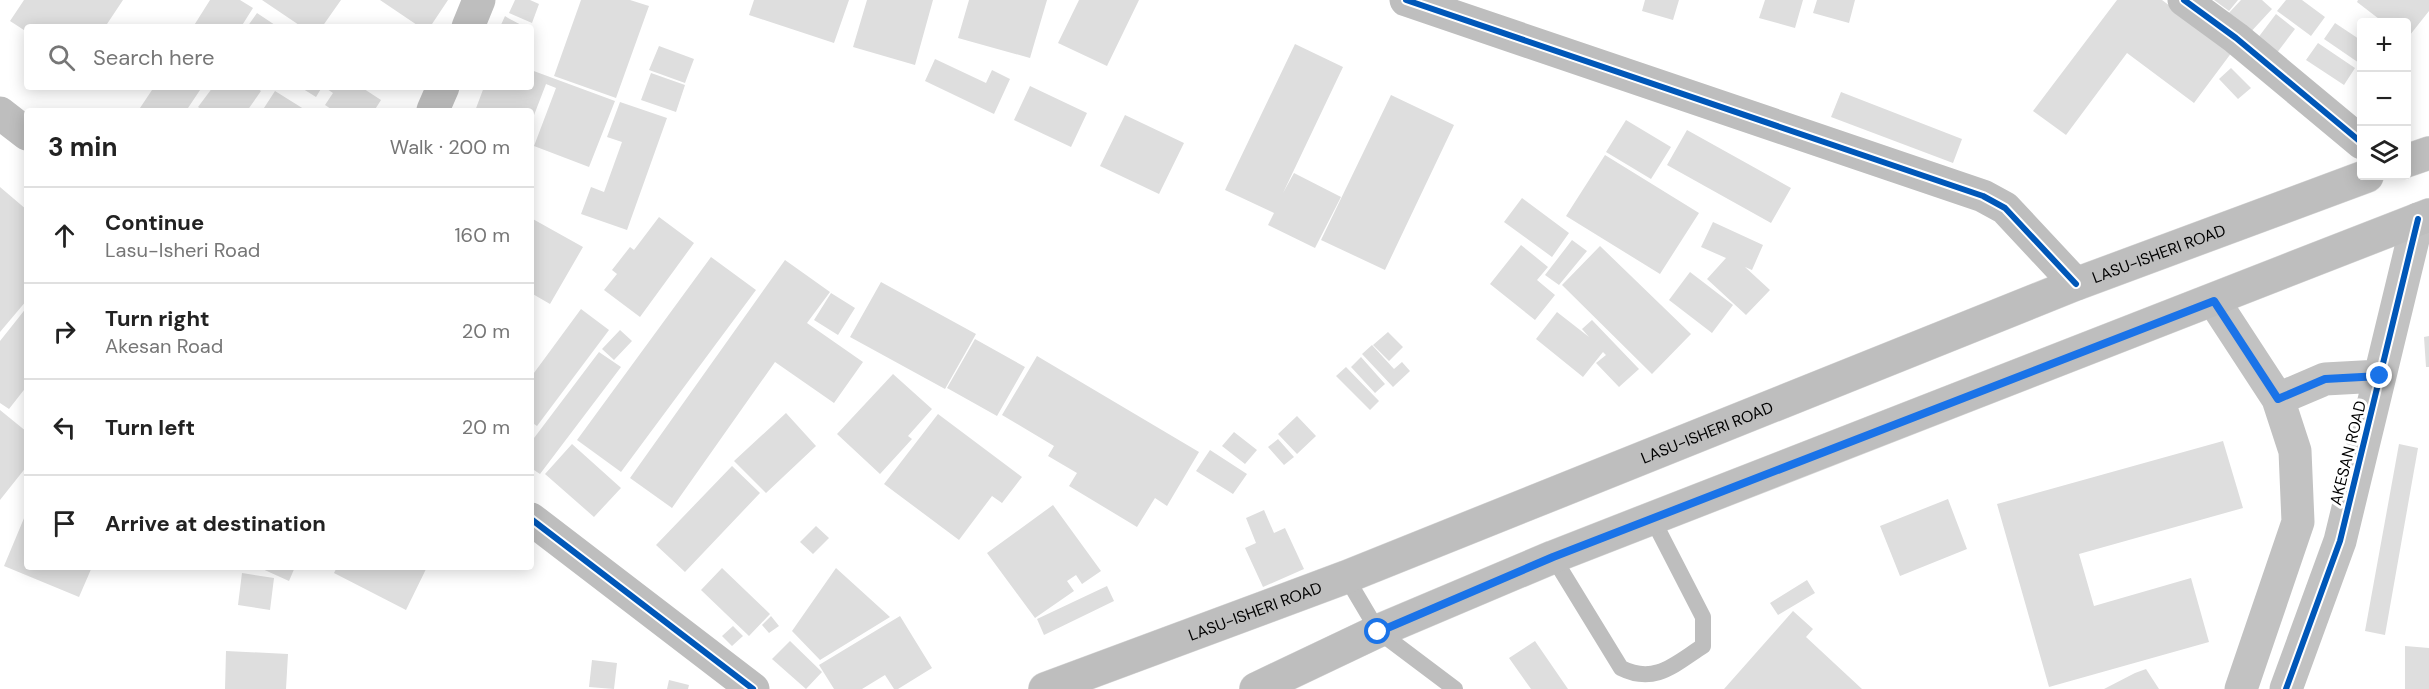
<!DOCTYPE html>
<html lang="en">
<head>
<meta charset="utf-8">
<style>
	:root { --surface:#fff; --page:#f2f2f2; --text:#222; --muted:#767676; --line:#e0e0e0 }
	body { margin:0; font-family:"DM Sans",sans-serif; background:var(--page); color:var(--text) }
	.controls { position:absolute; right:18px; top:18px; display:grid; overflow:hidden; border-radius:6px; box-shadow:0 3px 15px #0003 }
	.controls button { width:54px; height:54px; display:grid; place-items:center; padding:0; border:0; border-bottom:2px solid var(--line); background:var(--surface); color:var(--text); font:30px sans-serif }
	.stop { position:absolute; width:18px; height:18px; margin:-14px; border:4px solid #1a73e8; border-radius:50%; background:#fff }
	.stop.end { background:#1a73e8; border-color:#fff; box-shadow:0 2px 6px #0008 }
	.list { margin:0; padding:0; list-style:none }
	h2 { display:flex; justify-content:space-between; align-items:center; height:78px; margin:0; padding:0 24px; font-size:26px }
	h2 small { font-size:20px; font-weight:400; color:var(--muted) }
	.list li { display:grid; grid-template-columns:39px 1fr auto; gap:18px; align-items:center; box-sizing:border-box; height:96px; padding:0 24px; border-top:2px solid var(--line) }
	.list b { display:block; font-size:22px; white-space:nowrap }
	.list p { margin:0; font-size:20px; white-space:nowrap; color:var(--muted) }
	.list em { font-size:20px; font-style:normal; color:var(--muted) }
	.icon { flex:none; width:33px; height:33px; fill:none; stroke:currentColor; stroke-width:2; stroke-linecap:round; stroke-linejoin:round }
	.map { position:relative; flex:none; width:2429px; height:689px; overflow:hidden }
	.search { position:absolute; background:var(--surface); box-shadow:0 3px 15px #0003; left:24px; top:24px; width:510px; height:66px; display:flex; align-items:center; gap:15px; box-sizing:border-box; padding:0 21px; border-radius:6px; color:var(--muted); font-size:22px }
	.panel { position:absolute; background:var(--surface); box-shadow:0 3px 15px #0003; left:24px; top:108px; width:510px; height:462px; border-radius:6px }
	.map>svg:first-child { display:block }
	.building { fill:#dedede }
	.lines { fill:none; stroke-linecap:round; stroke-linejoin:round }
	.primary-casing { stroke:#dbdbdb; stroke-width:34 }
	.lane { stroke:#bebebe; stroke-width:16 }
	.street { stroke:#bebebe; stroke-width:33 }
	.secondary { stroke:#c2c2c2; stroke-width:33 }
	.primary { stroke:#bebebe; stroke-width:33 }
	.cycleway-casing { stroke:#fff; stroke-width:10 }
	.cycleway { stroke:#0057b8; stroke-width:6 }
	.route { stroke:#1a73e8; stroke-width:8 }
	.labels { text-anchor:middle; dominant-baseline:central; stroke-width:6; stroke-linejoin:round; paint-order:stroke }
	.street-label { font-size:16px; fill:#000; stroke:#fff }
</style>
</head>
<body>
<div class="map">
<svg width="2429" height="689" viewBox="0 0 2429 689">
	<rect width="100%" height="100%" fill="#fff"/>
	<path class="building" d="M24,0H123L105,27H27V32L10,21Z
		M210,0H240L253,8L241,27H193Z
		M262,0H341L322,27H302Z
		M380,0H448L430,27H420Z
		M515,0H530L539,4L532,23L509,13Z
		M581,0H630L649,6L616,98L554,76Z
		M754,0H849L834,43L749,15Z
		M867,0H933L915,65L853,47Z
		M969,0H1047L1030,58L958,38Z
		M1079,0H1139L1107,66L1058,43Z
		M1645,0H1679L1673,20L1642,11Z
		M1765,0H1803L1795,28L1759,18Z
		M1817,0H1855L1849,23L1813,13Z
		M2117,0H2162L2232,52L2194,103L2127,53L2066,135L2033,111Z
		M2214,0H2238L2229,11Z
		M2241,0H2262L2272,9L2248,35L2226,16Z
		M2286,0H2302L2325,17L2311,36L2277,11Z
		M2358,0H2429V11L2406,40V22H2383L2357,2Z
		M257,13L278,27H247Z
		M2276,14L2295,29L2273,58L2254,43Z
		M505,16L508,18L525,27H500Z
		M2335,23L2362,41V65L2324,39Z
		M2318,43L2355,68L2344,85L2306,60Z
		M1295,44L1343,67L1283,193L1294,173L1341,197L1315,248L1268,225L1274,213L1225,190Z
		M659,46L694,59L685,83L649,70Z
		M935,59L986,83L992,70L1010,79L994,114L925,81Z
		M2231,68L2251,88L2238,99L2219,79Z
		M531,70L615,101L589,167L534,146L556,88L546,84L531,123V111H475L484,87H531Z
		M651,73L685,85L676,112L641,100Z
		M1030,86L1087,113L1071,147L1014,120Z
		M154,87H202L186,111H138Z
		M213,87H255L261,91L247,111H204L198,107Z
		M300,87H322L316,97Z
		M324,87H361L381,100L374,111H334L325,105L333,93Z
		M275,91L307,111H262Z
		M1841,92L1962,139L1953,163L1831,117Z
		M1391,95L1454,125L1385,270L1321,240Z
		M620,102L667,118L627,230L581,214L591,187L604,192L622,142L607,137Z
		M1125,115L1184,143L1159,194L1100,166Z
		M1626,120L1671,147L1651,179L1606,152Z
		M1687,130L1791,188L1771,223L1667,165Z
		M1605,155L1699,213L1660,274L1566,216Z
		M0,187L27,210V300L0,332Z
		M1522,198L1569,233L1552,257L1504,222Z
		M659,217L694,243L640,317L604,290L617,274L612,270L630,247L634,250Z
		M531,218L583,247L550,304L531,293Z
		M1713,222L1763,245L1752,270L1745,267L1770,290L1746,315L1707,279L1726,258L1701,247Z
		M1572,240L1587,251L1559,285L1545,275Z
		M1521,245L1548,267L1537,280L1555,295L1535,320L1490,284Z
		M1600,246L1691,334L1652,374L1562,285Z
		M711,257L756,290L621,472L577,440Z
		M785,260L830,292L807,323L863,362L834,403L775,362L672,508L630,478Z
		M1690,272L1733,305L1712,333L1669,300Z
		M881,282L976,334L945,389L850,337Z
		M831,293L855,308L838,335L814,320Z
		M27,307V386L9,409L0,403V341Z
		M581,309L609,330L537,426L531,422V377Z
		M1557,312L1589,337L1582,329L1592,320L1639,369L1619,387L1596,363L1606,355L1603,352L1583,377L1536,339Z
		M620,330L632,341L614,360L602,349Z
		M1388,332L1403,347L1389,361L1373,345Z
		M2429,336V367H2426L2424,337Z
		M975,339L1025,367L997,416L947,388Z
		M1372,345L1394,369L1402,362L1410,371L1393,387L1362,354Z
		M599,352L621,367L540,474L531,468V442Z
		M1037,356L1199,452L1167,506L1155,498L1137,527L1069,486L1077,473L1048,456L1054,446L1002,415Z
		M1361,357L1385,384L1375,393L1351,367Z
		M1346,367L1379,401L1370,410L1336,376Z
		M893,374L932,409L908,436L912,439L880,474L837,434Z
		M0,410L27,432V466L0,500Z
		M786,413L816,446L766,493L734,461Z
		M938,414L1022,477L1002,503L992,496L959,540L884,484Z
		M1297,416L1316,436L1297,454L1278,434Z
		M1234,432L1257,450L1245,464L1222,446Z
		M1278,439L1294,457L1284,465L1268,447Z
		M2223,441L2243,508L2079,554L2094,606L2191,578L2209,642L2049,687L1997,504Z
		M572,444L621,488L594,517L545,474Z
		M2399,444L2418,448L2385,635L2365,631Z
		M1210,450L1247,474L1233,494L1196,471Z
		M732,466L760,493L685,572L656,545Z
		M1948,499L1967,549L1900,576L1880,526Z
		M1053,505L1101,571L1082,584L1076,575L1067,581L1074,591L1035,618L987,553Z
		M1264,510L1274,533L1285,528L1304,569L1263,587L1245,548L1256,543L1246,518Z
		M27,511V567H92L79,597L4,566Z
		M816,526L829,538L813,554L800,542Z
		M258,567H295L289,581Z
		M337,567H427L406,610L334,573Z
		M722,568L770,614L749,636L701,590Z
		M836,568L890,617L820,660L792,631Z
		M242,573L274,578L270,610L238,605Z
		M1807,580L1815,593L1778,615L1770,603Z
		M1107,586L1114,601L1044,635L1037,619Z
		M1793,611L1813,629L1806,637L1862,689H1724Z
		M771,616L779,626L769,633L762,625Z
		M900,616L932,668L898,689H894L885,675L862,689H834L819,665Z
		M733,626L743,636L732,646L722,636Z
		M790,641L822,672L806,689L772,659Z
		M1535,641L1568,689H1531L1509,658Z
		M2405,646L2429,648V689H2405Z
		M226,651L288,654L286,689H225Z
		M592,660L617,663L614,689L589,687Z
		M2146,669L2159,689H2104L2135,673Z
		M669,680L689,685L688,689H667Z"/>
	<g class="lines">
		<defs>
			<g id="primary">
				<path d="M2406,161L2429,153"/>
				<path id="s1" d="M1045,689L1346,577L2076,284L2367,176"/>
				<path d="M1256,689L1378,631L1553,557L2429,215"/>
			</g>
		</defs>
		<use href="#primary" class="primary-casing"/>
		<path class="lane" d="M1553,557L1621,668C1655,685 1675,664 1703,646V617L1652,518
			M1346,577L1378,631L1455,689"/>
		<path class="street" d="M1406,0L1983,196L2005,208L2076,284
			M2184,0L2236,38L2362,143
			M468,27L479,0
			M433,110L443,87
			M0,113L27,134
			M531,519L753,689"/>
		<path class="secondary" d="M2214,301L2278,399L2295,451L2298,522L2241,689
			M2278,399L2325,379L2380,376
			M2286,689L2340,541L2418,219"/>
		<use href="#primary" class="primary"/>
		<defs>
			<path id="cycleway" d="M1406,0L1983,196L2005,208L2076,284
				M2184,0L2236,38L2362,143
				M531,519L753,689
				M2286,689L2340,541L2418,219"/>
		</defs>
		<use href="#cycleway" class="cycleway-casing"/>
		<use href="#cycleway" class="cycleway"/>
	</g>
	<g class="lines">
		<path class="route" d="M1378,632L1553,557L2214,301L2278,399L2325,379L2380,376"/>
	</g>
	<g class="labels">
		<g class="street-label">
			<text stroke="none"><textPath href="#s1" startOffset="1196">LASU-ISHERI ROAD</textPath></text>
			<text stroke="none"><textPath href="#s1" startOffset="710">LASU-ISHERI ROAD</textPath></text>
			<text transform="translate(2348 453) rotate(-76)">AKESAN ROAD</text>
			<text stroke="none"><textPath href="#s1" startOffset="224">LASU-ISHERI ROAD</textPath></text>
		</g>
	</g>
</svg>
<div class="controls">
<button>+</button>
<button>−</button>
<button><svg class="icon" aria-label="layers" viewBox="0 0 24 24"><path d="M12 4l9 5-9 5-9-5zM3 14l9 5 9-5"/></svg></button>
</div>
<div class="stop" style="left:1378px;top:632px"></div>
<div class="stop end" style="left:2380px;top:376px"></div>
<div class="search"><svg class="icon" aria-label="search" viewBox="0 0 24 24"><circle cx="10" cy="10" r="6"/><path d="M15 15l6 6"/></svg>Search here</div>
<section class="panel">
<h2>3 min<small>Walk · 200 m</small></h2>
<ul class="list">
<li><svg class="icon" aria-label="ahead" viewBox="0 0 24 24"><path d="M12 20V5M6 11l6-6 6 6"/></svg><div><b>Continue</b><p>Lasu-Isheri Road</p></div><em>160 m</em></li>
<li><svg class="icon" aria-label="right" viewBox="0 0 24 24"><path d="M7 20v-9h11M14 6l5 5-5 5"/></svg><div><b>Turn right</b><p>Akesan Road</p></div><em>20 m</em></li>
<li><svg class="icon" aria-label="left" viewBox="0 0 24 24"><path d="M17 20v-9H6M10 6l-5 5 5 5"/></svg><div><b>Turn left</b></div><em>20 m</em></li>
<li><svg class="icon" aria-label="arrive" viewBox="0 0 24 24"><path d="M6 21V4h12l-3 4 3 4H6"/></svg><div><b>Arrive at destination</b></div></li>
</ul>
</section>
</div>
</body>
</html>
